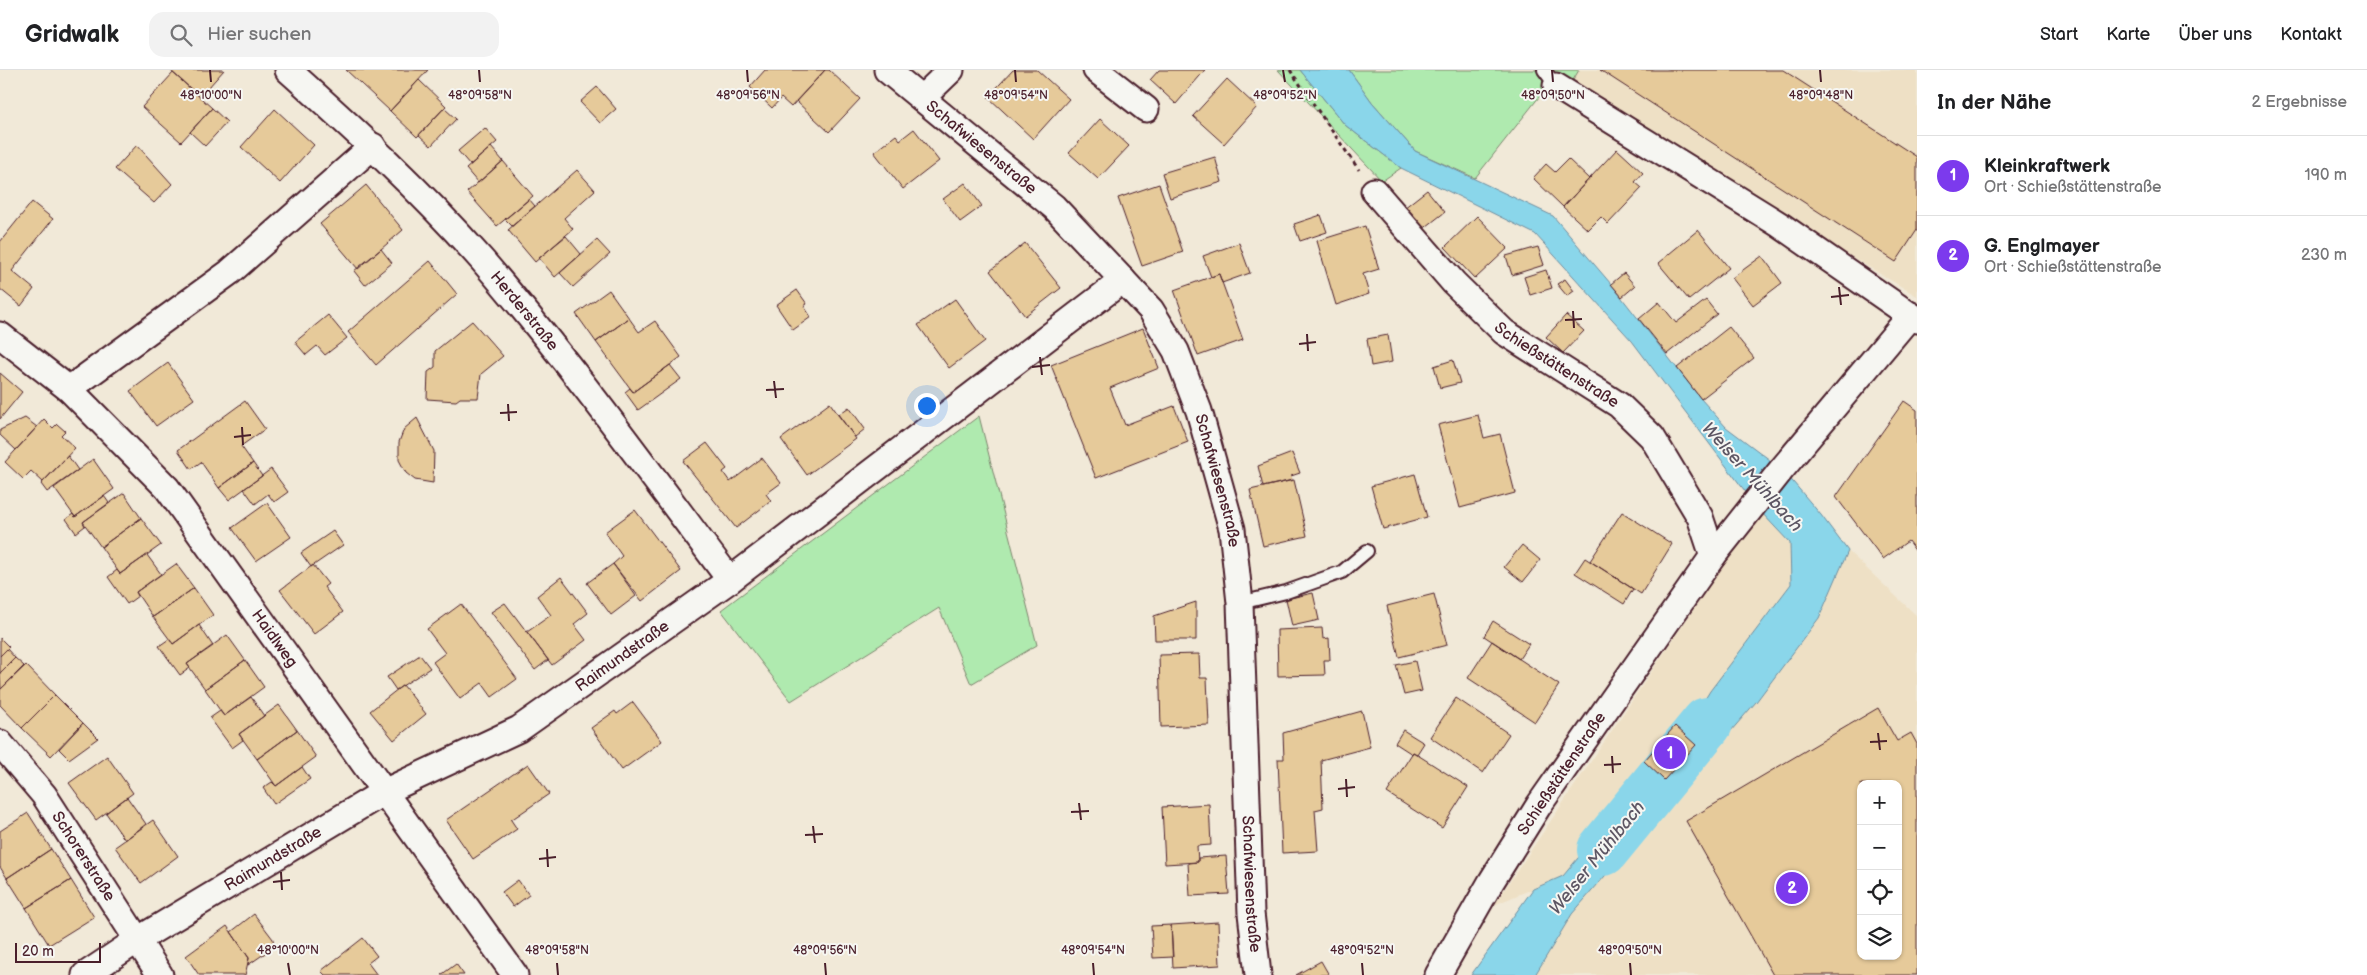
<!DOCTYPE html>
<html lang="de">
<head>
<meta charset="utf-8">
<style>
	:root { --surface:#fff; --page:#f2f2f2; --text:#202124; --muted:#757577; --line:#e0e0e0; --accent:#7c3aed }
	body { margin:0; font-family:"Balsamiq Sans",sans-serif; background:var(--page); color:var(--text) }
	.controls { position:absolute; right:15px; bottom:15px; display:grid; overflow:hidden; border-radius:10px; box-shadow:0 1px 4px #0004 }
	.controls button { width:45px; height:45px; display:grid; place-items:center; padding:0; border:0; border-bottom:1px solid var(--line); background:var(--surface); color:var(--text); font:25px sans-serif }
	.scale { position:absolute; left:15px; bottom:12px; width:86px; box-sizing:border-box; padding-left:5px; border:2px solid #4a1f2b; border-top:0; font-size:14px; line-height:18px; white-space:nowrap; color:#4a1f2b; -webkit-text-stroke:4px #f6f6f2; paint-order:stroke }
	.you { position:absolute; left:926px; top:335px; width:18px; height:18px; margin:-12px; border:4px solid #fff; border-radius:50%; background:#1a73e8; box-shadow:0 0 0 8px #1a73e833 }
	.badge { display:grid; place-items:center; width:32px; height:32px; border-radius:50%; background:var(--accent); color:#fff; font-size:16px; font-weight:700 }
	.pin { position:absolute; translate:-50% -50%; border:2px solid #fff; box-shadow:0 1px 5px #0006 }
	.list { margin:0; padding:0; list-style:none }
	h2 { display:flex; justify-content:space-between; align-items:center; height:65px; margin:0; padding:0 20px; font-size:21px }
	h2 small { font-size:16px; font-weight:400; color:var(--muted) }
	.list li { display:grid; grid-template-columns:32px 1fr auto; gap:15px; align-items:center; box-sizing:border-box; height:80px; padding:0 20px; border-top:1px solid var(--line) }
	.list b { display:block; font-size:19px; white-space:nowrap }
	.list p { margin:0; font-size:16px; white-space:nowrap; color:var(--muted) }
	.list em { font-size:16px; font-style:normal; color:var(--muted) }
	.icon { flex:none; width:28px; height:28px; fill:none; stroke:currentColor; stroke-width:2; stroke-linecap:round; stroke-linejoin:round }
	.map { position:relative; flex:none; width:1917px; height:905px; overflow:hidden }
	header { display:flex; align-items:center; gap:30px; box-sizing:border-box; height:70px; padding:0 25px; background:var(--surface); border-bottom:1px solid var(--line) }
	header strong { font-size:24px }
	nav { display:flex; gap:28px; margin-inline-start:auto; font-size:18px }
	.search { width:350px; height:45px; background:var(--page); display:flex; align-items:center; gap:12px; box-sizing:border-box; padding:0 18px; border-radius:15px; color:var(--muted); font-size:19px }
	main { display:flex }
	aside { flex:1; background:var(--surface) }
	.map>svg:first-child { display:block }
	.built { fill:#eee0c5; fill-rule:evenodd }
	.green { fill:#afeaaf; stroke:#7c846d }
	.water { fill:#8ad6ea; stroke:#708d9e }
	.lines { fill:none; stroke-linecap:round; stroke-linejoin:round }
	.river { stroke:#8ad6ea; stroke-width:52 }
	.building { fill:#e6ca9a; stroke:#4a1f2b; fill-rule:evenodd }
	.service-casing { stroke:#4a1f2b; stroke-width:16 }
	.minor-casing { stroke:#4a1f2b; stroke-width:29 }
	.path { stroke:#4a1f2b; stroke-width:3; stroke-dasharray:4 4; stroke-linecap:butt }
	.service { stroke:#f6f6f2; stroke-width:12 }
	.minor { stroke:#f6f6f2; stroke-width:25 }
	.ticks { fill:none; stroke:#4a1f2b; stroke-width:2 }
	.labels { text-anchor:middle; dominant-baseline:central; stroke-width:4; stroke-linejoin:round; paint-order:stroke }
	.street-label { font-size:16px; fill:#4a1f2b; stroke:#f6f6f2 }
	.water-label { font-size:18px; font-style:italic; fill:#5d5664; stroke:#f6f6f2 }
	.ticks-label { font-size:12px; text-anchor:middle; fill:#4a1f2b; stroke:#f6f6f2; stroke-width:4; stroke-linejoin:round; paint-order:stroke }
</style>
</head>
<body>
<header>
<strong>Gridwalk</strong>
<div class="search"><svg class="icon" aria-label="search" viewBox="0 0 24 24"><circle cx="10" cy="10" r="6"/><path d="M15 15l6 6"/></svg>Hier suchen</div>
<nav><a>Start</a><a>Karte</a><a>Über uns</a><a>Kontakt</a></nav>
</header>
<main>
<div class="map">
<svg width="1917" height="905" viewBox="0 0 1917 905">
	<rect width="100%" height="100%" fill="#f1e9d8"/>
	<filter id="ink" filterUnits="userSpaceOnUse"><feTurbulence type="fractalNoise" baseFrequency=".02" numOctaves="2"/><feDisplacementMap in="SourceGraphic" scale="10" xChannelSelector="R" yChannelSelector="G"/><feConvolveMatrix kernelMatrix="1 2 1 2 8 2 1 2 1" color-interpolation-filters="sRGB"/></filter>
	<g filter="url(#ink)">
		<path class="built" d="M1579,0H1917V226L1569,17Z
			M1760,441L1790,473L1791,514L1710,621L1692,671L1649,723L1639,715L1563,806L1494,835Z
			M1848,481L1917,546V905H1535L1572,844L1756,632L1819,548ZM1861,714H1898V886H1861Z"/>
		<path class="green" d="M1278,0H1300L1345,55L1401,98L1382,111Z
			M1349,0H1579L1569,17H1547L1475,108L1415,81L1372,32Z
			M979,346L1037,575L971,614L939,538L791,631L721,540Z"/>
		<path class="water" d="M1300,0H1349L1372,32L1415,81L1553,146L1611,214L1701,329L1726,357L1782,399L1821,445L1848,481L1819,548L1756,632L1572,844L1535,905H1471L1533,819L1563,806L1639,715L1649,723L1692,671L1689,655L1710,621L1791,514L1790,473L1760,441L1632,271L1535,164L1401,98L1345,55Z"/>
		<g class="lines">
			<path class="river" d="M1603,780L1707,653"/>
		</g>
		<path class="building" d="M170,0H224L200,27Z
			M346,0H428L390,41Z
			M765,0H825L791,37L781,28L772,38L750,17Z
			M825,0H829L860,29L829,62L796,31Z
			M1013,0H1037L1069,29L1033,69L988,27Z
			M1159,0H1205L1176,34L1150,10Z
			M1600,0H1783L1917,87V160L1896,192Z
			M173,3L212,38L181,72L142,37Z
			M1227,9L1257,37L1224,74L1193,46Z
			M419,10L446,36L417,67L390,41Z
			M597,17L616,39L600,53L580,32Z
			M212,38L227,52L205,76L190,62Z
			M444,38L456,49L431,76L419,65Z
			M275,39L314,75L280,113L241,77Z
			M1100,49L1129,76L1098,109L1069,83Z
			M485,58L497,72L470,95L458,81Z
			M914,59L939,91L903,119L874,82L896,65L900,70Z
			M137,75L172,114L154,133L115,99Z
			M491,77L503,91L478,113L466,99Z
			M1617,79L1643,103L1635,112L1642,118L1608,154L1601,147L1588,160L1563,137Z
			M1215,87L1222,112L1170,128L1162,103Z
			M1568,89L1589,109L1563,137L1533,108L1546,94L1555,102Z
			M503,91L533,126L497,156L467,122Z
			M577,100L595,120L564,148L573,159L535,192L508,160Z
			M965,113L982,136L960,152L943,129Z
			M1159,114L1183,182L1142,196L1118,128Z
			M366,115L403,160L358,199L320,154Z
			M1427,120L1445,142L1422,160L1404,138Z
			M529,129L535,136L512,156L505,149Z
			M32,132L53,149L12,201L34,219L21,236L0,219V172Z
			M1321,145L1327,162L1300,171L1294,154Z
			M1477,146L1508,178L1475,209L1445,177Z
			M1365,156L1379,199L1363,204L1369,224L1336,235L1317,171Z
			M1698,160L1729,198L1689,230L1658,193Z
			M566,166L581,184L555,207L539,188Z
			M597,170L610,184L573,217L560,203Z
			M1025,173L1061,218L1025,246L990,201Z
			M1239,173L1250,203L1222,213L1219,204L1211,207L1203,186Z
			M1538,177L1544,195L1512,205L1506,186Z
			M381,179L392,193L365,215L354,201Z
			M1762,186L1782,213L1753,235L1732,208Z
			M430,191L457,224L376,295L348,262Z
			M1546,200L1552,218L1530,225L1524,207Z
			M1624,203L1635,216L1622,227L1611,214Z
			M1219,204L1243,270L1198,286L1174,220Z
			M1565,209L1574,221L1567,226L1557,214Z
			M609,220L629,248L596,272L576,244Z
			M797,220L807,234L804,236L811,247L793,260L776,235Z
			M955,229L985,271L949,298L918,255Z
			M1706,230L1717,244L1667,284L1639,249L1659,232L1676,253Z
			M328,245L347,268L325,285L317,276L306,285L295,272Z
			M1566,245L1584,261L1563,283L1546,267Z
			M629,248L639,262L655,251L681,287L633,322L596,272Z
			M472,251L503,286L481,304L478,328H460L456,331L427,329L428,302L435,297V281Z
			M1729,257L1754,288L1701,329L1677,298Z
			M1143,258L1159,298L1110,318L1125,355L1174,336L1188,372L1096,408L1051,295Z
			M1388,265L1392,292L1371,296L1367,269Z
			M1453,290L1460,313L1440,318L1434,296Z
			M168,293L194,329L156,356L130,321Z
			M670,295L681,309L638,340L625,322L630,318L633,322Z
			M0,303L22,322L0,349Z
			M245,331L265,359L241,376L253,393L219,418L201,392L191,399L178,380Z
			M1904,331L1917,340V483L1908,471L1883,489L1836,427Z
			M830,333L856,369L807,405L781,369Z
			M849,337L865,359L855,367L838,345Z
			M1478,345L1484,368L1500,364L1515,423L1460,438L1438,355Z
			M25,348L37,357L16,380L0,365V360Z
			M417,348L434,381L433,413L415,410L406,403L399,390V372L404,359Z
			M44,349L53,358L57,354L65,361L61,365L75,378L43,412L31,401L23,409L5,392Z
			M707,373L727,399L723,402L730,412L762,388L781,413L766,424L771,431L736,458L683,391Z
			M1292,383L1300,403L1291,406L1292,410L1263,417L1258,396Z
			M68,386L78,400L47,422L41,414Z
			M93,389L114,419L75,447L54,418Z
			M253,393L262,406L229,430L219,418Z
			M271,399L288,422L274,432L268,424L255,434L244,419Z
			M1415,404L1427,447L1383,459L1371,416Z
			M1294,410L1307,466L1263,476L1250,420Z
			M124,423L141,448L101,477L83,452Z
			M104,426L109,433L83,452L85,456L76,463L66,449L73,444L75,447Z
			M267,433L291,467L256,491L232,458Z
			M635,440L681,501L642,531L613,494L622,486L605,462Z
			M1622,442L1672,474L1641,524L1590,491Z
			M141,448L161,475L120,504L101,477Z
			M333,461L343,475L311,497L301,483Z
			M1522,475L1540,490L1523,512L1504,497Z
			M147,485L161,504L136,522L138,526L127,534L108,507L117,500L120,504Z
			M1585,488L1633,519L1624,534L1575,503Z
			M176,494L194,518L153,547L136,522Z
			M613,494L636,526L611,545L587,513Z
			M313,495L328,514L324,517L343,542L314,564L280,520Z
			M561,507L588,543L574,554L586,570L552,595L527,562L551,545L537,526Z
			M194,518L213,545L173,574L153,547Z
			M1313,523L1319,550L1292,556L1286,529Z
			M1434,524L1447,575L1399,587L1387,536Z
			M1196,532V570H1155L1154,546Z
			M505,533L548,590L535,600L491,542Z
			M461,534L517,609L492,627L482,613L460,629L433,592L445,583L427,559Z
			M1493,551L1529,574L1519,589L1484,566Z
			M199,555L213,576L187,594L190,598L180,605L159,576L169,569L173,574Z
			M1322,558L1323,569L1329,568L1330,590H1324L1325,605L1278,606L1277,560Z
			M227,565L245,590L205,619L187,594Z
			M0,568L9,577L0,586Z
			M1492,571L1559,615L1535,652L1468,608Z
			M7,579L15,588L0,603V586Z
			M1199,584L1200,608H1207L1209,655L1161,657L1159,585Z
			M420,585L430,598L396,620L387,607Z
			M15,588L24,596L1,619L0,603Z
			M245,590L264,617L224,646L205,619Z
			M1415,591L1422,621L1404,625L1396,595Z
			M26,595L55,625L22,658L0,635V620Z
			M403,615L426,644L394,670L370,641Z
			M55,625L83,653L51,686L22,658Z
			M251,627L264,646L239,664L243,670L232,678L210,648L220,641L224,646Z
			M1456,628L1509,664L1483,703L1430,667Z
			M633,632L662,671L622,700L591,658L615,641L617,644Z
			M279,635L297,660L257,689L239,664Z
			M1878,638L1897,671L1911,663L1917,674V905H1773L1686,751ZM1861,714H1898V886H1861Z
			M1362,641L1370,677L1321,690L1323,738L1315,740L1318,781L1282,783L1278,689H1284L1283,663Z
			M83,653L98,668L69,689L59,679Z
			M1675,656L1696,675L1664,710L1644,691Z
			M297,660L316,687L276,716L257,689Z
			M1403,660L1424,673L1417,684L1413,682L1412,684L1395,673Z
			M1413,682L1468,717L1442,758L1387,723Z
			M107,686L133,723L96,750L69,713Z
			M528,694L549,724L511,750L517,759L473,789L446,750Z
			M302,697L310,709L274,734L263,718L272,712L276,716Z
			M127,727L146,754L125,770L106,743Z
			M1209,734L1211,775L1197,776L1198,792L1165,794L1162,737Z
			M28,743L51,779L7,808L0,797V761Z
			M153,750L178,786L141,813L115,777Z
			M51,779L71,810L26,838L7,808Z
			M1226,786L1229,824L1190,826L1188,793L1198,792V788Z
			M71,810L94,847L49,875L26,838Z
			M518,810L529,825L513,837L502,822Z
			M254,844L273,869L274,877L248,895L249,888L231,862Z
			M1218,852L1220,895L1173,898L1171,855Z
			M1171,855L1173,887L1153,888L1151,856Z
			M227,856L249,888L245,905H199L186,886Z
			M363,868L377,886L368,893L377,905H325L321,901Z
			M1321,891L1329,905H1296Z
			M456,894L464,905H441Z"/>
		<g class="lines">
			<defs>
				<path id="service" d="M1544,0L1556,16
					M1240,533L1286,522L1342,502L1367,481"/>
				<g id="minor">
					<path id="s1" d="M288,0C355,60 422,122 482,190C570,292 649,402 730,510"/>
					<path id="s2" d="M887,0L1054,137L1151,240L1176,281L1199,341L1232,459L1240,533L1251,843L1258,905"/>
					<path d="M1096,0L1146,39"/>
					<path d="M1556,16L1780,155L1917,250"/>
					<path d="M922,28L951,0"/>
					<path id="s3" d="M1374,121L1454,213L1504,262L1619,335L1652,367L1700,447L1713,486L1539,735L1491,812L1438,905"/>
					<path id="s4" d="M0,265L69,319L167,418L515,905"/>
					<path d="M69,319L230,202L373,76"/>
					<path d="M1713,486L1782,399L1911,245"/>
					<path id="s5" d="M0,673L44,725L160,905"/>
					<path id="s6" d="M85,905L139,869L384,722L519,659L730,510L1123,210"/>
				</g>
			</defs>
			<use href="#service" class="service-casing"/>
			<use href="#minor" class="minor-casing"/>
			<path class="path" d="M1290,0L1359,100"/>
			<use href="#service" class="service"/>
			<use href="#minor" class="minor"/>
		</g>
	</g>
	<path class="ticks" d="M210,0L211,12M479,0L480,12M747,0L748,12M1015,0L1016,12M1283,0L1285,12M1552,0L1553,12M1820,0L1821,12M1839,217L1841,235M1831,227L1849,225M1573,241L1574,258M1565,250L1582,249M1307,264L1308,281M1299,274L1316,272M1040,287L1042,305M1032,297L1050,295M774,311L776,328M766,320L784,319M508,334L509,351M500,343L517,342M242,357L243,375M234,367L251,365M1878,663L1880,680M1870,672L1887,671M1612,686L1613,703M1604,695L1621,694M1346,709L1347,727M1338,719L1355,717M1079,733L1081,750M1071,742L1089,741M813,756L815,773M805,765L823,764M547,779L548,797M539,789L556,787M281,802L282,820M273,812L290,810M288,893L290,905M557,893L558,905M825,893L826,905M1093,893L1094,905M1362,893L1363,905M1630,893L1631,905"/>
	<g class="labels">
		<g class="street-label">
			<text stroke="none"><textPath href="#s2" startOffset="122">Schafwiesenstraße</textPath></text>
			<text stroke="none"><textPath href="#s1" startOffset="338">Herderstraße</textPath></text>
			<text stroke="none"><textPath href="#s3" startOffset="254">Schießstättenstraße</textPath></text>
			<text stroke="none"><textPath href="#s2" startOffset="542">Schafwiesenstraße</textPath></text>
			<text stroke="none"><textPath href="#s4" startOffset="412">Haidlweg</textPath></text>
			<text stroke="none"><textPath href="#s6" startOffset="626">Raimundstraße</textPath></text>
			<text transform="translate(1562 704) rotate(-56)">Schießstättenstraße</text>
			<text stroke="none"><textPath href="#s5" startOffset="141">Schorerstraße</textPath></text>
			<text stroke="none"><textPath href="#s6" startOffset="221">Raimundstraße</textPath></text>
			<text stroke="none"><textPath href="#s2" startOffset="948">Schafwiesenstraße</textPath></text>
		</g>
		<g class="water-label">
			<text transform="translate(1752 407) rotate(48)">Welser Mühlbach</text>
			<text transform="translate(1597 788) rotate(-51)">Welser Mühlbach</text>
		</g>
	</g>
	<g class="ticks-label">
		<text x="211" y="29">48°10'00"N</text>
		<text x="480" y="29">48°09'58"N</text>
		<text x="748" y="29">48°09'56"N</text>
		<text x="1016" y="29">48°09'54"N</text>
		<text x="1285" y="29">48°09'52"N</text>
		<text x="1553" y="29">48°09'50"N</text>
		<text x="1821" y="29">48°09'48"N</text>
		<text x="288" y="884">48°10'00"N</text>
		<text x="557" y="884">48°09'58"N</text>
		<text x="825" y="884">48°09'56"N</text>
		<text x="1093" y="884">48°09'54"N</text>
		<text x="1362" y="884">48°09'52"N</text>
		<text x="1630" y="884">48°09'50"N</text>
	</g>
</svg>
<div class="controls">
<button>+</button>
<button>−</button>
<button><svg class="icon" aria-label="locate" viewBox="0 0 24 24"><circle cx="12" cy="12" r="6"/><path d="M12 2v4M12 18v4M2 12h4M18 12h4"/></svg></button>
<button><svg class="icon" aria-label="layers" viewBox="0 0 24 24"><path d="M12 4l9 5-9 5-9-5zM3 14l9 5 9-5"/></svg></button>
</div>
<div class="scale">20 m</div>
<div class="you"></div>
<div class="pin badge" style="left:1670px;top:683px">1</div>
<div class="pin badge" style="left:1792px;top:818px">2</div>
</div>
<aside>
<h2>In der Nähe<small>2 Ergebnisse</small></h2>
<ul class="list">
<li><span class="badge">1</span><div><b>Kleinkraftwerk</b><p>Ort · Schießstättenstraße</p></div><em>190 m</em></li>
<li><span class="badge">2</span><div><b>G. Englmayer</b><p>Ort · Schießstättenstraße</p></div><em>230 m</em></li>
</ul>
</aside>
</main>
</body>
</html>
